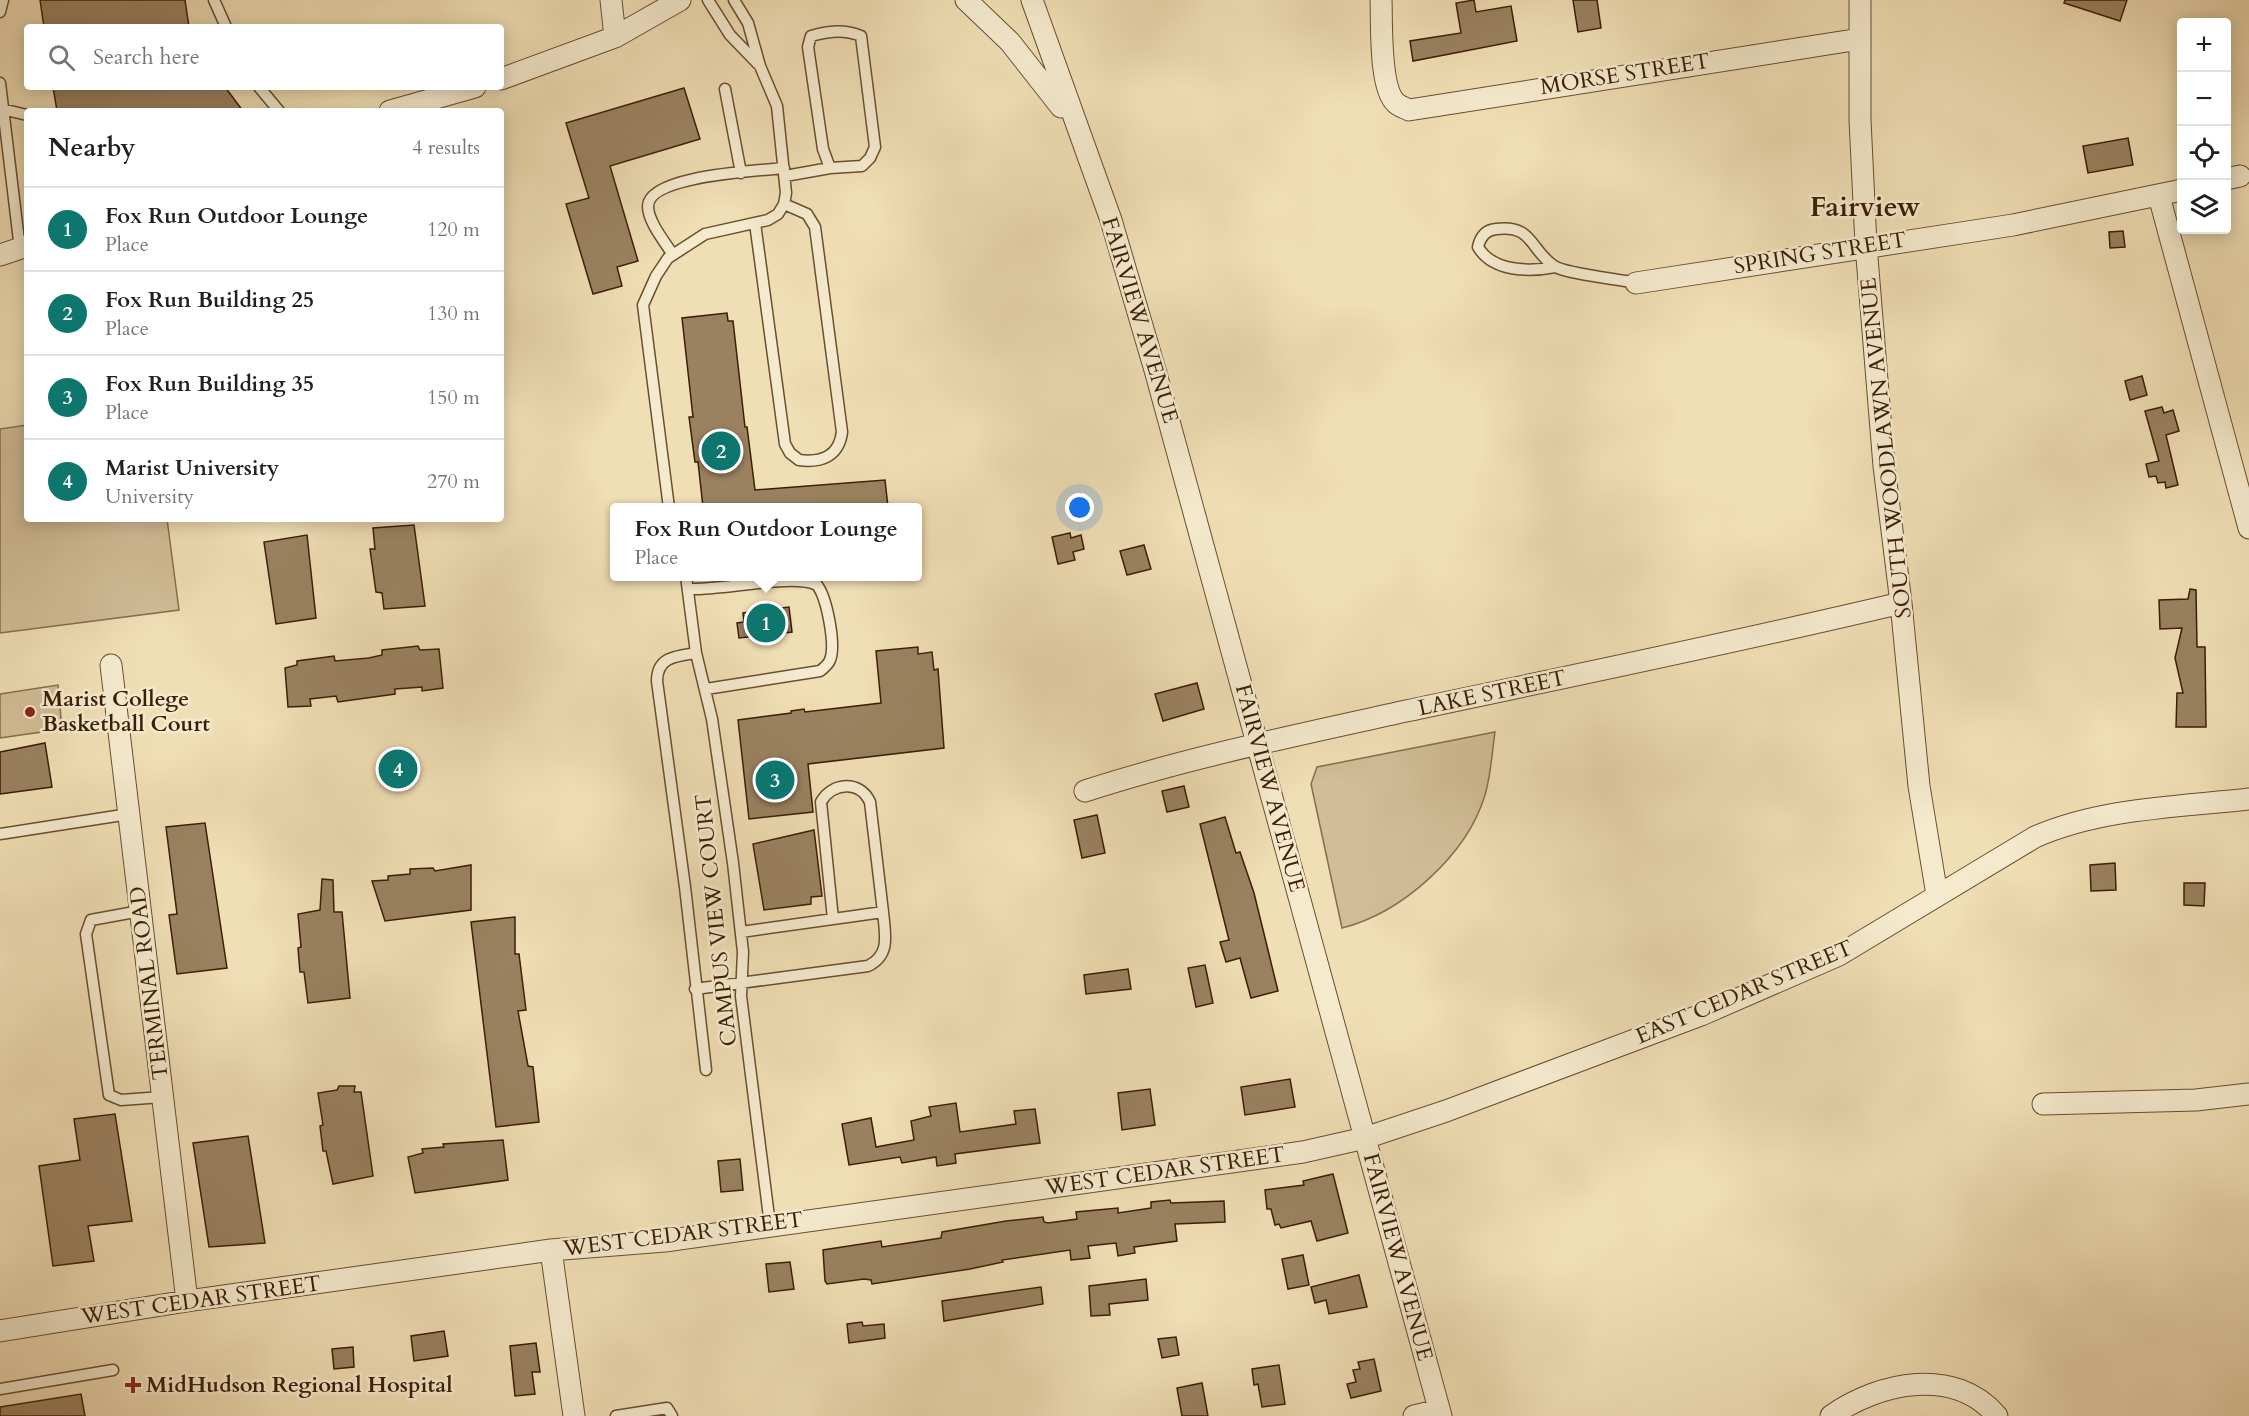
<!DOCTYPE html>
<html lang="en">
<head>
<meta charset="utf-8">
<style>
	:root { --surface:#fff; --page:#f2f2f2; --text:#202124; --muted:#757577; --line:#e0e0e0; --accent:#0f766e }
	body { margin:0; font-family:Cardo,serif; background:var(--page); color:var(--text) }
	.controls { position:absolute; right:18px; top:18px; display:grid; overflow:hidden; border-radius:6px; box-shadow:0 3px 15px #0003 }
	.controls button { width:54px; height:54px; display:grid; place-items:center; padding:0; border:0; border-bottom:2px solid var(--line); background:var(--surface); color:var(--text); font:30px sans-serif }
	.you { position:absolute; left:1080px; top:508px; width:21px; height:21px; margin:-15px; border:4px solid #fff; border-radius:50%; background:#1a73e8; box-shadow:0 0 0 9px #1a73e833 }
	.badge { display:grid; place-items:center; width:39px; height:39px; border-radius:50%; background:var(--accent); color:#fff; font-size:20px; font-weight:700 }
	.pin { position:absolute; translate:-50% -50%; border:3px solid #fff; box-shadow:0 2px 6px #0006 }
	.popup { position:absolute; left:610px; top:503px; width:312px; height:78px; box-sizing:border-box; display:grid; place-content:center; border-radius:6px; background:var(--surface); filter:drop-shadow(0 2px 4px #0005); font-size:20px; white-space:nowrap; color:var(--muted) }
	.popup b { font-size:22px; color:var(--text) }
	.popup::after { content:''; position:absolute; left:50%; top:100%; margin-left:-12px; border:12px solid transparent; border-top-color:var(--surface) }
	.list { margin:0; padding:0; list-style:none }
	h2 { display:flex; justify-content:space-between; align-items:center; height:78px; margin:0; padding:0 24px; font-size:26px }
	h2 small { font-size:20px; font-weight:400; color:var(--muted) }
	.list li { display:grid; grid-template-columns:39px 1fr auto; gap:18px; align-items:center; box-sizing:border-box; height:84px; padding:0 24px; border-top:2px solid var(--line) }
	.list b { display:block; font-size:22px; white-space:nowrap }
	.list p { margin:0; font-size:20px; white-space:nowrap; color:var(--muted) }
	.list em { font-size:20px; font-style:normal; color:var(--muted) }
	.icon { flex:none; width:33px; height:33px; fill:none; stroke:currentColor; stroke-width:2; stroke-linecap:round; stroke-linejoin:round }
	.map { position:relative; flex:none; width:2249px; height:1416px; overflow:hidden }
	.search { position:absolute; background:var(--surface); box-shadow:0 3px 15px #0003; left:24px; top:24px; width:480px; height:66px; display:flex; align-items:center; gap:15px; box-sizing:border-box; padding:0 21px; border-radius:6px; color:var(--muted); font-size:22px }
	.panel { position:absolute; background:var(--surface); box-shadow:0 3px 15px #0003; left:24px; top:108px; width:480px; height:414px; border-radius:6px }
	.map>svg:first-child { display:block }
	.green { fill:#d1bd96; stroke:#866e4e; stroke-width:1.5 }
	.building { fill:#9a8260; stroke:#3c1e06; stroke-width:1.5 }
	.lines { fill:none; stroke-linecap:round; stroke-linejoin:round }
	.service-casing { stroke:#694e32; stroke-width:13 }
	.minor-casing { stroke:#694e32; stroke-width:23 }
	.service { stroke:#f5eace; stroke-width:10 }
	.minor { stroke:#f5eace; stroke-width:21 }
	.poi-dot { fill:#8f2418; stroke:#f5eace; stroke-width:2 }
	.labels { text-anchor:middle; dominant-baseline:central; stroke-width:5; stroke-linejoin:round; paint-order:stroke }
	.street-label { font-size:22px; fill:#3c1e06; stroke:#f5eace }
	.poi-label { font-size:22px; font-weight:bold; fill:#3c1e06; stroke:#f5eace; text-anchor:start }
	.district-label { font-size:28px; font-weight:bold; fill:#3c1e06; stroke:#f5eace }
</style>
</head>
<body>
<div class="map">
<svg width="2249" height="1416" viewBox="0 0 2249 1416">
	<rect width="100%" height="100%" fill="#f0deb4"/>
	<filter id="stains"><feTurbulence type="fractalNoise" baseFrequency=".00333" numOctaves="4"/><feColorMatrix values="0 0 0 0 .2 0 0 0 0 .09 0 0 0 0 .02 0 0 0 .5 -.17"/></filter>
	<radialGradient id="worn" r=".72"><stop offset=".6" stop-color="#630" stop-opacity="0"/><stop offset="1" stop-color="#630" stop-opacity=".3"/></radialGradient>
	<path class="green" d="M27,425V519H167L179,610L0,633V429Z
		M58,685L62,729L0,738V694Z
		M1495,732C1492,752 1491,775 1485,795C1467,855 1402,913 1342,928L1311,784L1317,767Z"/>
	<path class="building" d="M40,0H185L189,27H44Z
		M1474,0L1476,12L1511,6L1517,41L1413,61L1410,41L1461,33L1456,3Z
		M1573,0H1597L1601,28L1578,32Z
		M2065,0H2127L2120,21L2064,3Z
		M53,87H225L243,111H57Z
		M684,88L700,139L610,166L638,261L617,267L622,286L593,294L566,204L589,198L566,123Z
		M2128,138L2133,165L2088,173L2083,146Z
		M2123,231L2125,247L2110,248L2109,232Z
		M727,313L728,321H733L745,427H747L755,490L885,480L888,507H703L698,462H695L689,417H693L682,318Z
		M2142,376L2147,395L2130,400L2125,381Z
		M2162,407L2164,413L2173,410L2179,431L2166,435L2178,485L2166,488L2165,482L2158,483L2156,476L2149,477L2146,464L2159,461L2145,411Z
		M414,525L425,606L384,609L382,593L376,592L370,549H375L373,528Z
		M1070,533L1071,538L1081,535L1084,549L1073,552L1075,560L1058,564L1052,537Z
		M307,535L316,618L276,624L264,542Z
		M1144,545L1151,569L1127,575L1120,551Z
		M2190,589L2196,590L2197,647H2205L2206,727H2176L2177,693H2183L2175,658L2182,628L2160,629L2159,600L2188,599Z
		M789,607L792,632L739,638L737,623L744,622L743,613Z
		M418,646L420,650L439,649L443,688L422,691V687L395,689V694L338,702L336,696L310,699L311,706L288,707L285,668L297,665V661L334,656L335,661L369,658L382,655V650Z
		M918,647V654L932,652L934,670L938,669L944,748L808,764L813,812L749,819L738,720L791,713V711L804,709L805,712L881,703L876,651Z
		M1197,683L1204,709L1163,721L1155,694Z
		M45,743L52,787L0,794V752Z
		M1184,786L1189,807L1167,812L1162,791Z
		M1097,815L1105,853L1082,858L1074,820Z
		M1225,817L1236,853L1240,852L1254,893L1278,991L1251,998L1240,958L1226,962L1220,942L1229,940L1200,824Z
		M205,823L227,968L177,974L169,915L177,914L166,827Z
		M814,830L822,896L811,897V904L764,910L753,844Z
		M2115,863L2116,890L2091,891L2090,865Z
		M471,865V910L385,921L372,881L388,880V876L410,874V869L433,868L435,871Z
		M322,879L333,880L334,912H342L350,998L308,1003L304,972H300L298,948L301,947L298,914L320,910Z
		M2184,883H2205L2204,906L2184,905Z
		M515,917V954H519L526,1010L518,1011L528,1066L533,1067L539,1122L496,1127L471,922Z
		M1205,965L1213,1003L1196,1007L1188,968Z
		M1128,969L1131,989L1086,994L1084,975Z
		M1290,1079L1295,1107L1245,1115L1241,1087Z
		M339,1086H355L354,1092H361L373,1176L333,1184L326,1151H323L320,1126L323,1125L318,1093L337,1090Z
		M1150,1089L1155,1125L1122,1130L1118,1093Z
		M956,1103L960,1132L1016,1124L1014,1111L1035,1109L1040,1143L955,1154L956,1163L937,1166L936,1157L902,1163L900,1157L849,1165L842,1124L871,1118L876,1147L914,1140L911,1121L931,1116L929,1107Z
		M115,1114L132,1221L88,1226L94,1261L53,1266L39,1166L80,1160L74,1119Z
		M248,1136L265,1243L209,1247L193,1143Z
		M503,1140L508,1180L415,1193L408,1157L423,1153L422,1149L444,1147L443,1144Z
		M740,1159L743,1190L721,1192L718,1161Z
		M1333,1174L1348,1233L1317,1241L1311,1221L1281,1228L1279,1224L1275,1225L1271,1209H1267L1265,1190L1304,1185L1303,1181Z
		M1170,1200L1171,1203L1224,1201L1225,1222L1175,1224L1177,1241L1134,1247L1135,1253L1118,1256L1116,1243L1088,1246L1090,1258L1071,1260L1070,1250L1002,1260L1003,1262L970,1269L872,1284L871,1280L864,1279L827,1284L825,1281L823,1250L881,1241L882,1247L941,1238L942,1232L1006,1221L1043,1217L1044,1222L1048,1223L1077,1219L1076,1212L1118,1208V1213L1151,1208V1202Z
		M1303,1255L1309,1285L1288,1289L1282,1259Z
		M790,1262L794,1289L769,1292L766,1264Z
		M1359,1275L1367,1307L1329,1314L1326,1300L1315,1303L1311,1287Z
		M1146,1279L1148,1300L1109,1304L1110,1315L1091,1316L1089,1286Z
		M1041,1287L1043,1304L944,1321L942,1301Z
		M862,1322L863,1326L884,1324L885,1338L849,1343L847,1324Z
		M444,1331L448,1356L414,1361L411,1336Z
		M1176,1337L1179,1355L1162,1358L1158,1339Z
		M536,1343L540,1372H532L535,1394L515,1396L510,1346Z
		M353,1347L354,1367L334,1369L332,1349Z
		M1374,1359L1381,1391L1351,1398L1347,1384L1356,1382L1353,1370L1360,1369L1358,1362Z
		M1279,1365L1285,1404L1262,1407L1258,1384L1254,1385L1252,1369Z
		M1202,1383L1208,1416H1182L1177,1388Z
		M81,1394L85,1416H0V1407Z"/>
	<g class="lines">
		<defs>
			<path id="service" d="M214,0L226,27
				M708,0L730,35L758,64
				M0,12L3,0
				M0,83L20,249
				M259,87L279,111
				M725,89L741,173
				M2,109L27,115
				M785,176L830,168L862,166L870,158L875,147L861,36C844,29 829,31 811,36L808,47L823,149L830,168
				M755,223L785,444L790,453L799,460C822,463 839,456 842,432L815,227L807,214L784,204
				M673,255C665,242 648,222 648,206C649,175 759,171 784,168
				M1555,267C1529,272 1493,272 1478,247C1480,238 1485,230 1496,229C1533,224 1530,250 1554,266C1566,274 1619,279 1636,283
				M669,508L643,305L656,276L668,258L705,234L768,220L778,214L784,204L786,193L777,106L760,66L748,23L734,0
				M686,576L696,653L712,719L733,863L743,952L741,996L770,1225
				M688,589C720,591 794,573 817,585C827,598 836,645 830,660C828,665 824,668 820,671L706,689
				M696,653C676,656 657,657 657,681L685,887L706,1070
				M0,834L129,814
				M140,911L91,920L86,934L109,1095L121,1100L162,1097
				M833,919L821,802C832,782 860,780 870,802L883,912
				M695,989L868,966C891,955 885,934 883,912L741,932
				M0,1389L113,1370
				M616,1416L667,1408L672,1416"/>
			<path id="minor" d="M611,0L615,37
				M966,0L1010,42L1061,107
				M1032,0L1111,220L1155,370L1441,1416
				M1381,0C1382,23 1379,88 1396,103C1399,106 1405,108 1409,110L1860,39
				M1860,0V120L1866,245L1884,466L1901,603L1919,786L1937,895
				M501,79L615,37L680,0
				M390,111L475,87
				M2226,179L2240,176
				M2159,196L2249,528
				M0,255L27,246
				M1636,283L2013,225L2182,190
				M111,665L187,1301
				M1085,791C1190,757 1298,735 1406,711C1571,676 1737,642 1901,603
				M2043,1104L2196,1100L2249,1094
				M551,1250L574,1416
				M0,1331L187,1301L551,1250L665,1241L1303,1152L1365,1138L1446,1111L1701,1015L1839,955L2035,837C2101,808 2178,807 2249,799
				M1414,1416L1439,1410
				M1831,1416C1879,1382 1955,1366 1997,1416"/>
		</defs>
		<use href="#service" class="service-casing"/>
		<use href="#minor" class="minor-casing"/>
		<use href="#service" class="service"/>
		<use href="#minor" class="minor"/>
	</g>
	<g class="poi-dot">
		<circle cx="30" cy="712" r="6"/>
		<path d="M130 1376h6v6h6v6h-6v6h-6v-6h-6v-6h6z"/>
	</g>
	<g class="labels">
		<g class="street-label">
			<text transform="translate(1625 74) rotate(-9)">MORSE STREET</text>
			<text transform="translate(1820 253) rotate(-9)">SPRING STREET</text>
			<text transform="translate(1140 320) rotate(73)">FAIRVIEW AVENUE</text>
			<text transform="translate(1886 448) rotate(-96)">SOUTH WOODLAWN AVENUE</text>
			<text transform="translate(1492 693) rotate(-12)">LAKE STREET</text>
			<text transform="translate(1270 788) rotate(75)">FAIRVIEW AVENUE</text>
			<text transform="translate(716 920) rotate(-96)">CAMPUS VIEW COURT</text>
			<text transform="translate(149 983) rotate(-97)">TERMINAL ROAD</text>
			<text transform="translate(1744 992) rotate(-23)">EAST CEDAR STREET</text>
			<text transform="translate(1165 1171) rotate(-8)">WEST CEDAR STREET</text>
			<text transform="translate(683 1234) rotate(-7)">WEST CEDAR STREET</text>
			<text transform="translate(1398 1257) rotate(75)">FAIRVIEW AVENUE</text>
			<text transform="translate(201 1300) rotate(-8)">WEST CEDAR STREET</text>
		</g>
		<g class="poi-label">
			<text x="42" y="699">Marist College<tspan x="42" dy="25">Basketball Court</tspan></text>
			<text x="146" y="1385">MidHudson Regional Hospital</text>
		</g>
		<g class="district-label">
			<text x="1865" y="207">Fairview</text>
		</g>
	</g>
	<rect width="100%" height="100%" filter="url(#stains)"/>
	<rect width="100%" height="100%" fill="url(#worn)"/>
</svg>
<div class="controls">
<button>+</button>
<button>−</button>
<button><svg class="icon" aria-label="locate" viewBox="0 0 24 24"><circle cx="12" cy="12" r="6"/><path d="M12 2v4M12 18v4M2 12h4M18 12h4"/></svg></button>
<button><svg class="icon" aria-label="layers" viewBox="0 0 24 24"><path d="M12 4l9 5-9 5-9-5zM3 14l9 5 9-5"/></svg></button>
</div>
<div class="you"></div>
<div class="pin badge" style="left:766px;top:623px">1</div>
<div class="popup"><b>Fox Run Outdoor Lounge</b>Place</div>
<div class="pin badge" style="left:721px;top:451px">2</div>
<div class="pin badge" style="left:775px;top:780px">3</div>
<div class="pin badge" style="left:398px;top:769px">4</div>
<div class="search"><svg class="icon" aria-label="search" viewBox="0 0 24 24"><circle cx="10" cy="10" r="6"/><path d="M15 15l6 6"/></svg>Search here</div>
<section class="panel">
<h2>Nearby<small>4 results</small></h2>
<ul class="list">
<li><span class="badge">1</span><div><b>Fox Run Outdoor Lounge</b><p>Place</p></div><em>120 m</em></li>
<li><span class="badge">2</span><div><b>Fox Run Building 25</b><p>Place</p></div><em>130 m</em></li>
<li><span class="badge">3</span><div><b>Fox Run Building 35</b><p>Place</p></div><em>150 m</em></li>
<li><span class="badge">4</span><div><b>Marist University</b><p>University</p></div><em>270 m</em></li>
</ul>
</section>
</div>
</body>
</html>
